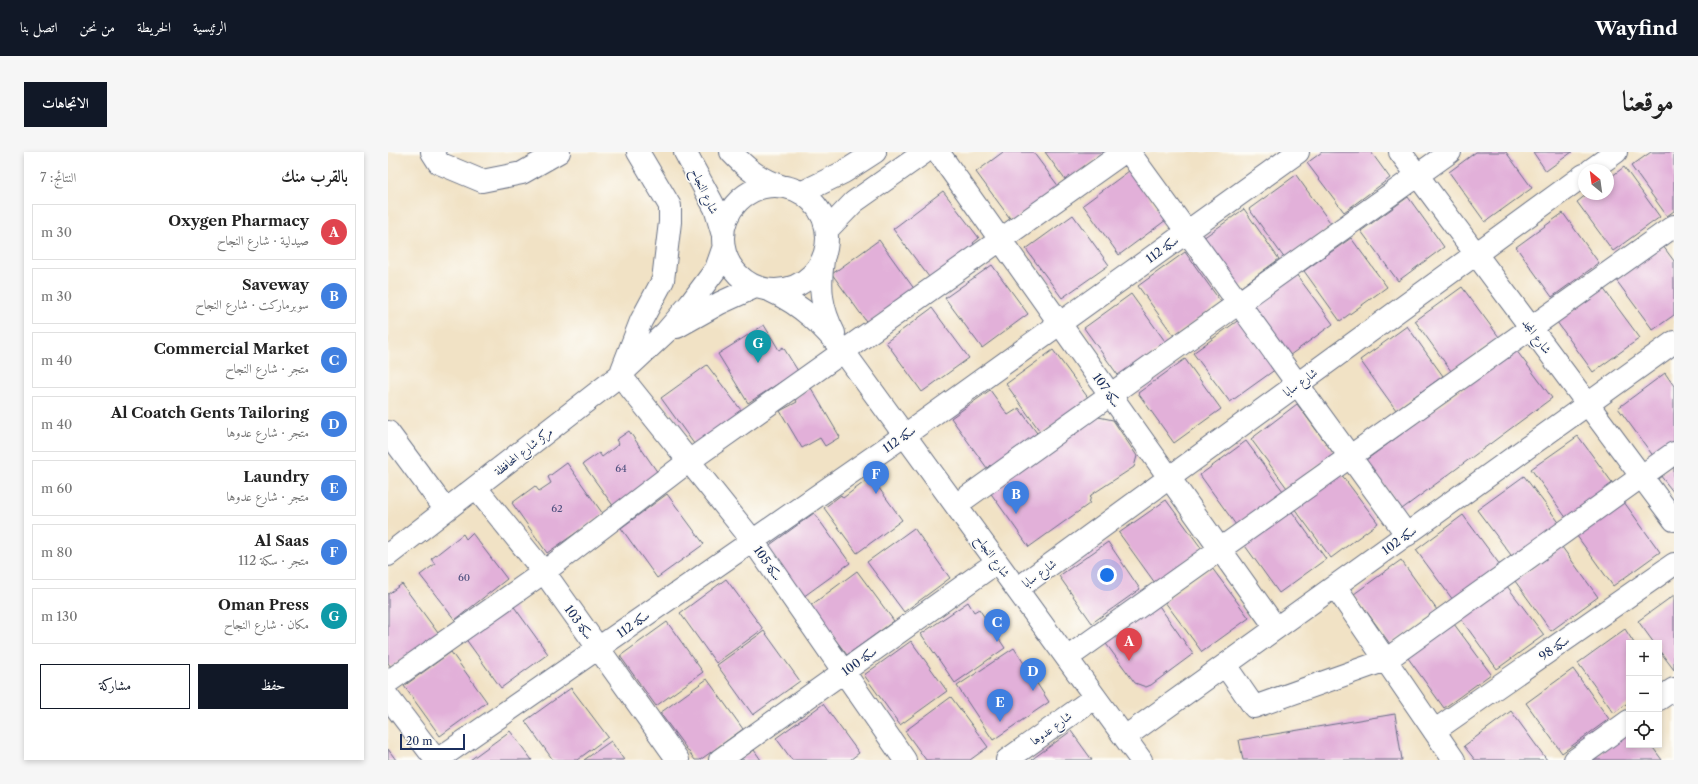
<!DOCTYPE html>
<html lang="ar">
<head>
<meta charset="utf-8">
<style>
	:root { --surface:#fff; --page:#f6f6f6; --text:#222; --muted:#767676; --line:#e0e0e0; --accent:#111827 }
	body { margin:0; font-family:"Libre Caslon Text",Amiri,serif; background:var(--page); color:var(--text); direction:rtl }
	.controls { position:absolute; right:12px; bottom:12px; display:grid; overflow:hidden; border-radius:0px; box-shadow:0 2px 6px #0003 }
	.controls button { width:36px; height:36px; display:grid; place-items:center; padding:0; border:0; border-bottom:1px solid var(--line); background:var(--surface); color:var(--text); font:20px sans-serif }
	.compass { position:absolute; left:1190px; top:12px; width:36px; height:36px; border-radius:50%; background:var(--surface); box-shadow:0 2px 6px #0003; rotate:331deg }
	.scale { position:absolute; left:12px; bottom:10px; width:65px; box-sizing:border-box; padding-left:4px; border:2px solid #1b2f5e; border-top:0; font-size:11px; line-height:14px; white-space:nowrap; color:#1b2f5e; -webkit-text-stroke:3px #fdfcf7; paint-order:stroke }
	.you { position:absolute; left:719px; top:423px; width:14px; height:14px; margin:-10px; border:3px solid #fff; border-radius:50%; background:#1a73e8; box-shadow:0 0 0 6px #1a73e833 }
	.badge { display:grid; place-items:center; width:26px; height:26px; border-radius:50%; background:var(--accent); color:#fff; font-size:13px; font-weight:700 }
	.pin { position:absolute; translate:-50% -33px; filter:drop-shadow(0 1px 2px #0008) }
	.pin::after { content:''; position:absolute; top:21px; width:14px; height:12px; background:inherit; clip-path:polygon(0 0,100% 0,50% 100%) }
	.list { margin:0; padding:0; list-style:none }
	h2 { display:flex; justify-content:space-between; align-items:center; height:52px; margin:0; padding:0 16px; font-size:17px }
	h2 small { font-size:13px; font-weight:400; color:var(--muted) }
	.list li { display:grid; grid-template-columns:26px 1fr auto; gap:12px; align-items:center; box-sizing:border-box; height:56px; margin:0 8px 8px; padding:0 8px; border:1px solid var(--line); border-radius:0px }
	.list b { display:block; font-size:15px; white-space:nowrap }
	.list p { margin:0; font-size:13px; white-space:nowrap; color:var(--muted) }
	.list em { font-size:13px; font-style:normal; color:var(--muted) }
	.actions { display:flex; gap:8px; padding:12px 16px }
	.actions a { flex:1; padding:9px 0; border:1px solid var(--accent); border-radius:0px; text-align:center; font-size:14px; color:var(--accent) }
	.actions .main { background:var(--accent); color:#fff }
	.icon { flex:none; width:22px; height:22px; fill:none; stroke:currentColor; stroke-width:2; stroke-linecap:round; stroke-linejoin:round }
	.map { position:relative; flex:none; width:1286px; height:608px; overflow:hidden; direction:ltr; border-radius:0px }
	header { display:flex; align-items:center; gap:24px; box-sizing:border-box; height:56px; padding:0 20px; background:var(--accent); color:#fff }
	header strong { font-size:19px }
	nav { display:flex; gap:22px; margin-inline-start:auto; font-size:14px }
	.intro { display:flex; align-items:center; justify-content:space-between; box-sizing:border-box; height:96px; padding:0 24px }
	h1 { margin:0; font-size:28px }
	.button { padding:10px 18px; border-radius:0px; background:var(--accent); color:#fff; font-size:14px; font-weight:700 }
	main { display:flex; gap:24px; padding:0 24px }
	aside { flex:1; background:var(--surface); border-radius:0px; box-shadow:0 2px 6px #0003 }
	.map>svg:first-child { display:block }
	.building { fill:#e2b0d9 }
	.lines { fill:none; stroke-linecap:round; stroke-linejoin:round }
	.minor-casing { stroke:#666e82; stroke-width:24 }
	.minor { stroke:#fff; stroke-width:22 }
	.labels { text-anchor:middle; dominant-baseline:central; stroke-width:3; stroke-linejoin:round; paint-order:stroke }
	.number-label { font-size:10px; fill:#4d4f7d }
	.street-label { font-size:12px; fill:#1b2f5e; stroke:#fdfcf7 }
</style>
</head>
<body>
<header>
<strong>Wayfind</strong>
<nav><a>الرئيسية</a><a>الخريطة</a><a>من نحن</a><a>اتصل بنا</a></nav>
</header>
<div class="intro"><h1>موقعنا</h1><a class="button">الاتجاهات</a></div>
<main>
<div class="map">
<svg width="1286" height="608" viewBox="0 0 1286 608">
	<rect width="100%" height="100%" fill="#fdfcf7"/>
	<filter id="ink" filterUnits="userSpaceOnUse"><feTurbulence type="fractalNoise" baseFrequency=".025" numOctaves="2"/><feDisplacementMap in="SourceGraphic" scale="8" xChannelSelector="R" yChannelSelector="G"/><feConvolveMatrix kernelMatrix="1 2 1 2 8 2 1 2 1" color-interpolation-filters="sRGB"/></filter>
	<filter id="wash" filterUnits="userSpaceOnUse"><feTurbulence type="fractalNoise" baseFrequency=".012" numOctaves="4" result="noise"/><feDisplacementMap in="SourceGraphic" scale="16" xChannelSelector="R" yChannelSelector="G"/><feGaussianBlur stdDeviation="0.9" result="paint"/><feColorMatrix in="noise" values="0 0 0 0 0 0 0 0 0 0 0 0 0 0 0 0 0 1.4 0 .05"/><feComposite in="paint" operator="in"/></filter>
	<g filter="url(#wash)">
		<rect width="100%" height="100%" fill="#f1e2c5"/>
		<g id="blocks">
			<path class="building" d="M615,0H645L671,35L624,69L588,20Z
				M657,0H718L678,29Z
				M934,0H983L1002,26L956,60L919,11Z
				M1088,0H1118L1144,36L1097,70L1061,20Z
				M1145,0H1184L1158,19Z
				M1263,0H1286V59L1279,64L1243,14Z
				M1236,15L1272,65L1225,99L1189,50L1199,42H1220V27Z
				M741,19L778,68L731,103L695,53Z
				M908,23L944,73L897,107L861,57Z
				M555,39L591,86L585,91L588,96L544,129L505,77Z
				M1020,45L1056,95L1010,129L973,79Z
				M856,57L891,107L845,141L808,91Z
				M1175,61L1211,111L1164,145L1128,95Z
				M685,63L721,113L674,146L638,97Z
				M963,86L999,135L952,169L916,119Z
				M491,88L527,138L480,172L444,122Z
				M1275,94L1286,109V163L1265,178L1228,128Z
				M797,100L833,150L786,184L750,134Z
				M604,113L640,162L594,196L557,146Z
				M908,122L945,172L898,206L862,156Z
				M1074,135L1111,185L1063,219L1027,169Z
				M1215,136L1252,186L1205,220L1169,170Z
				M743,142L779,192L732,226L696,176Z
				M544,156L581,206L534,240L498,190Z
				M852,167L888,217L842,250L805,201Z
				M376,173L391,198L395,195L410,219L360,251L330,202Z
				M1019,174L1055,224L1008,258L972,208Z
				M665,198L701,247L654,282L618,232Z
				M1128,198L1164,246L1014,357L978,308Z
				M797,207L833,257L786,291L750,241Z
				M319,213L356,262L309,296L273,246Z
				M1277,221L1286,234V291L1266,305L1230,256Z
				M423,236L452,285L437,294L432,286L414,296L392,259L409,250L407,246Z
				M602,238L620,263L631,256L651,284L605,317L602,313L599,316L563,266Z
				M909,252L946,302L899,336L863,287Z
				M706,264L725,268L749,304L746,315L703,343L701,352L641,395L599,336Z
				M241,279L270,321L226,355L195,312L211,301L214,305L231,292L228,288Z
				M1190,284L1226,333L1179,367L1143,317Z
				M858,289L895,339L848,373L812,323Z
				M179,311L215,362L159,401L124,351L147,334L151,339L163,331L160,325Z
				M1286,313V341L1272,323Z
				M953,322L990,371L943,406L906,356Z
				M1136,324L1173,373L1126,407L1089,358Z
				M483,325L514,368L469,401L436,356L453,343L455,346Z
				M279,342L316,392L269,426L233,376Z
				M778,348L814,397L767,431L731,381Z
				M1236,350L1272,400L1225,434L1189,384Z
				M902,357L938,407L891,441L855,391Z
				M426,361L462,411L415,445L379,395Z
				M1075,363L1112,413L1065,448L1028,398Z
				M526,376L562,426L516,460L479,410Z
				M84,381L119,427L67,468L32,423L47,412L43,407L75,382L78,387Z
				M720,390L752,437L704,471L671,424Z
				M1174,395L1210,445L1163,479L1127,429Z
				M1013,408L1049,458L1002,492L966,442Z
				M824,416L861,466L814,500L777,450Z
				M469,419L506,469L459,503L422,454Z
				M338,427L375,477L328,511L292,461Z
				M14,432L50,481L3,515L0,511V442Z
				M1119,434L1156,483L1109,517L1073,467Z
				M1286,443V518L1271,498V491H1266L1250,469Z
				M580,450L586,460L591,457L617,496L567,531L533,482Z
				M769,451L805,502L763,533L758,535L747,531L716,489Z
				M124,452L160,502L113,536L77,486Z
				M279,470L315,520L268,554L232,504Z
				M1066,472L1103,522L1056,556L1020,506Z
				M1237,477L1246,491H1241V550L1226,561L1190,511Z
				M376,479L412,529L365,563L329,513Z
				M523,489L559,539L512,573L476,523Z
				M626,496L661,550L605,588L569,534Z
				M63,500L99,550L52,584L16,534Z
				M1185,517L1221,567L1174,601L1138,551Z
				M319,527L355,577L312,608H307L272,561Z
				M183,536L220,585L189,608H165L137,569Z
				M563,545L600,595L582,608H538L517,579Z
				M435,552L471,601L462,608H404L388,586Z
				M1123,559L1159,608H1087L1076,594Z
				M1007,562L1014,608H855L851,588Z
				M122,579L144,608H82Z
				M683,579L704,608H643Z
				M1241,580V593H1263L1274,608H1202Z
				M223,589L236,608H196Z
				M0,597L8,608H0Z
				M366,598L373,608H351Z"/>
		</g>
	</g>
	<g filter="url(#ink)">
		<use href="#blocks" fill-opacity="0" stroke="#666e82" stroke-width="1"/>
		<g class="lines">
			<defs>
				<path id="minor" d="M44,0L51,11L94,29L134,21L171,0
					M297,0L327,56L334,80
					M343,0C358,16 372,28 393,34
					M550,0L888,476
					M741,0L1019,383
					M1012,0L1286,368
					M1203,18L1228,0
					M335 86a52 52 0 1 1 104 0a52 52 0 1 1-104 0Z
					M413,41L456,20L487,0
					M439,78L466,50L537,0
					M435,108C431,136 433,156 446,181
					M383,139C414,153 435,174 456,200L753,608
					M289,175L332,151L367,135
					M234,218L253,169L275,128L282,70V54L250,0
					M232,223L365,389L517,608
					M0,280L58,358
					M88,336L156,420L290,608
					M568,353L1062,0
					M0,403L232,223L278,180L302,152L328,117L335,97
					M947,434L1066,608
					M629,437L1196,23
					M679,506L1286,74
					M837,513L866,555L998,508L1286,301
					M0,530L156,420L301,309L736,0
					M0,545L48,608
					M1271,547L1286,537
					M1046,579L1286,412
					M737,585L1286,190
					M49,608L517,283L910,0
					M332,608L609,410
					M619,608L707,545
					M1187,608L1241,569"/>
			</defs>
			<use href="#minor" class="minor-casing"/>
			<use href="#minor" class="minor"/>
		</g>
	</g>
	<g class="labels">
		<g class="number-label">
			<text x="233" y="316">64</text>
			<text x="169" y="356">62</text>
			<text x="76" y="425">60</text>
		</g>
		<g class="street-label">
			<text transform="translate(317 39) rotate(65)">شارع النجاح</text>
			<text transform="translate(774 97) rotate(-36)">سكة 112</text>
			<text transform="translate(1149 184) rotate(53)">شارع المجد</text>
			<text transform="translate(912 230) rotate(-36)">شارع سابا</text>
			<text transform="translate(719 238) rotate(55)">سكة 107</text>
			<text transform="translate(511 287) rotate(-35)">سكة 112</text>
			<text transform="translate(135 299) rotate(-38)">مركز شارع المحافظة</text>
			<text transform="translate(1011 388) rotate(-36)">سكة 102</text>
			<text transform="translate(605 404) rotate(54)">شارع النجاح</text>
			<text transform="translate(380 411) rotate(55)">سكة 105</text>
			<text transform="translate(651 421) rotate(-36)">شارع سابا</text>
			<text transform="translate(191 470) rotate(54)">سكة 103</text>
			<text transform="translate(245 472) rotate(-35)">سكة 112</text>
			<text transform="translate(1166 496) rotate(-35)">سكة 98</text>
			<text transform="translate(471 509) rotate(-36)">سكة 100</text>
			<text transform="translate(663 576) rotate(-36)">شارع عدوها</text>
		</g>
	</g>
</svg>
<div class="controls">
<button>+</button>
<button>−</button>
<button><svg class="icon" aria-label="locate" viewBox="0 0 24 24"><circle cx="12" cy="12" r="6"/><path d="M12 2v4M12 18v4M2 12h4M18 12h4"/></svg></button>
</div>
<svg class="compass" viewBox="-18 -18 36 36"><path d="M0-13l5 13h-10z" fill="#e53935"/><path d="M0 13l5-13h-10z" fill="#767676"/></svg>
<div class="scale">20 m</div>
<div class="you"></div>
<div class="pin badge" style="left:741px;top:509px;background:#e0444e">A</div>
<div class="pin badge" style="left:628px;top:362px;background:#3f7fe0">B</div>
<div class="pin badge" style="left:609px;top:490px;background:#3f7fe0">C</div>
<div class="pin badge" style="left:645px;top:539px;background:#3f7fe0">D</div>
<div class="pin badge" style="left:612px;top:570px;background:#3f7fe0">E</div>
<div class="pin badge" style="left:488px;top:342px;background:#3f7fe0">F</div>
<div class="pin badge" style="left:370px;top:211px;background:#0f9aa8">G</div>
</div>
<aside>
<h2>بالقرب منك<small>النتائج: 7</small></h2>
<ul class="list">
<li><span class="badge" style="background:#e0444e">A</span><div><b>Oxygen Pharmacy</b><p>صيدلية · شارع النجاح</p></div><em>30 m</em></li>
<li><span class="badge" style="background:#3f7fe0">B</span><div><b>Saveway</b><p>سوبرماركت · شارع النجاح</p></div><em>30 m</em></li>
<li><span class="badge" style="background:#3f7fe0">C</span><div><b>Commercial Market</b><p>متجر · شارع النجاح</p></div><em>40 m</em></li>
<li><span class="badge" style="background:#3f7fe0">D</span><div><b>Al Coatch Gents Tailoring</b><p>متجر · شارع عدوها</p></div><em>40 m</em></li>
<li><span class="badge" style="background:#3f7fe0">E</span><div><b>Laundry</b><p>متجر · شارع عدوها</p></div><em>60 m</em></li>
<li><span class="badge" style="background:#3f7fe0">F</span><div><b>Al Saas</b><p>متجر · سكة 112</p></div><em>80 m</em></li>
<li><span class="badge" style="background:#0f9aa8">G</span><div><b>Oman Press</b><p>مكان · شارع النجاح</p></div><em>130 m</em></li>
</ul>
<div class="actions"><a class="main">حفظ</a><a>مشاركة</a></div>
</aside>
</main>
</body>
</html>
